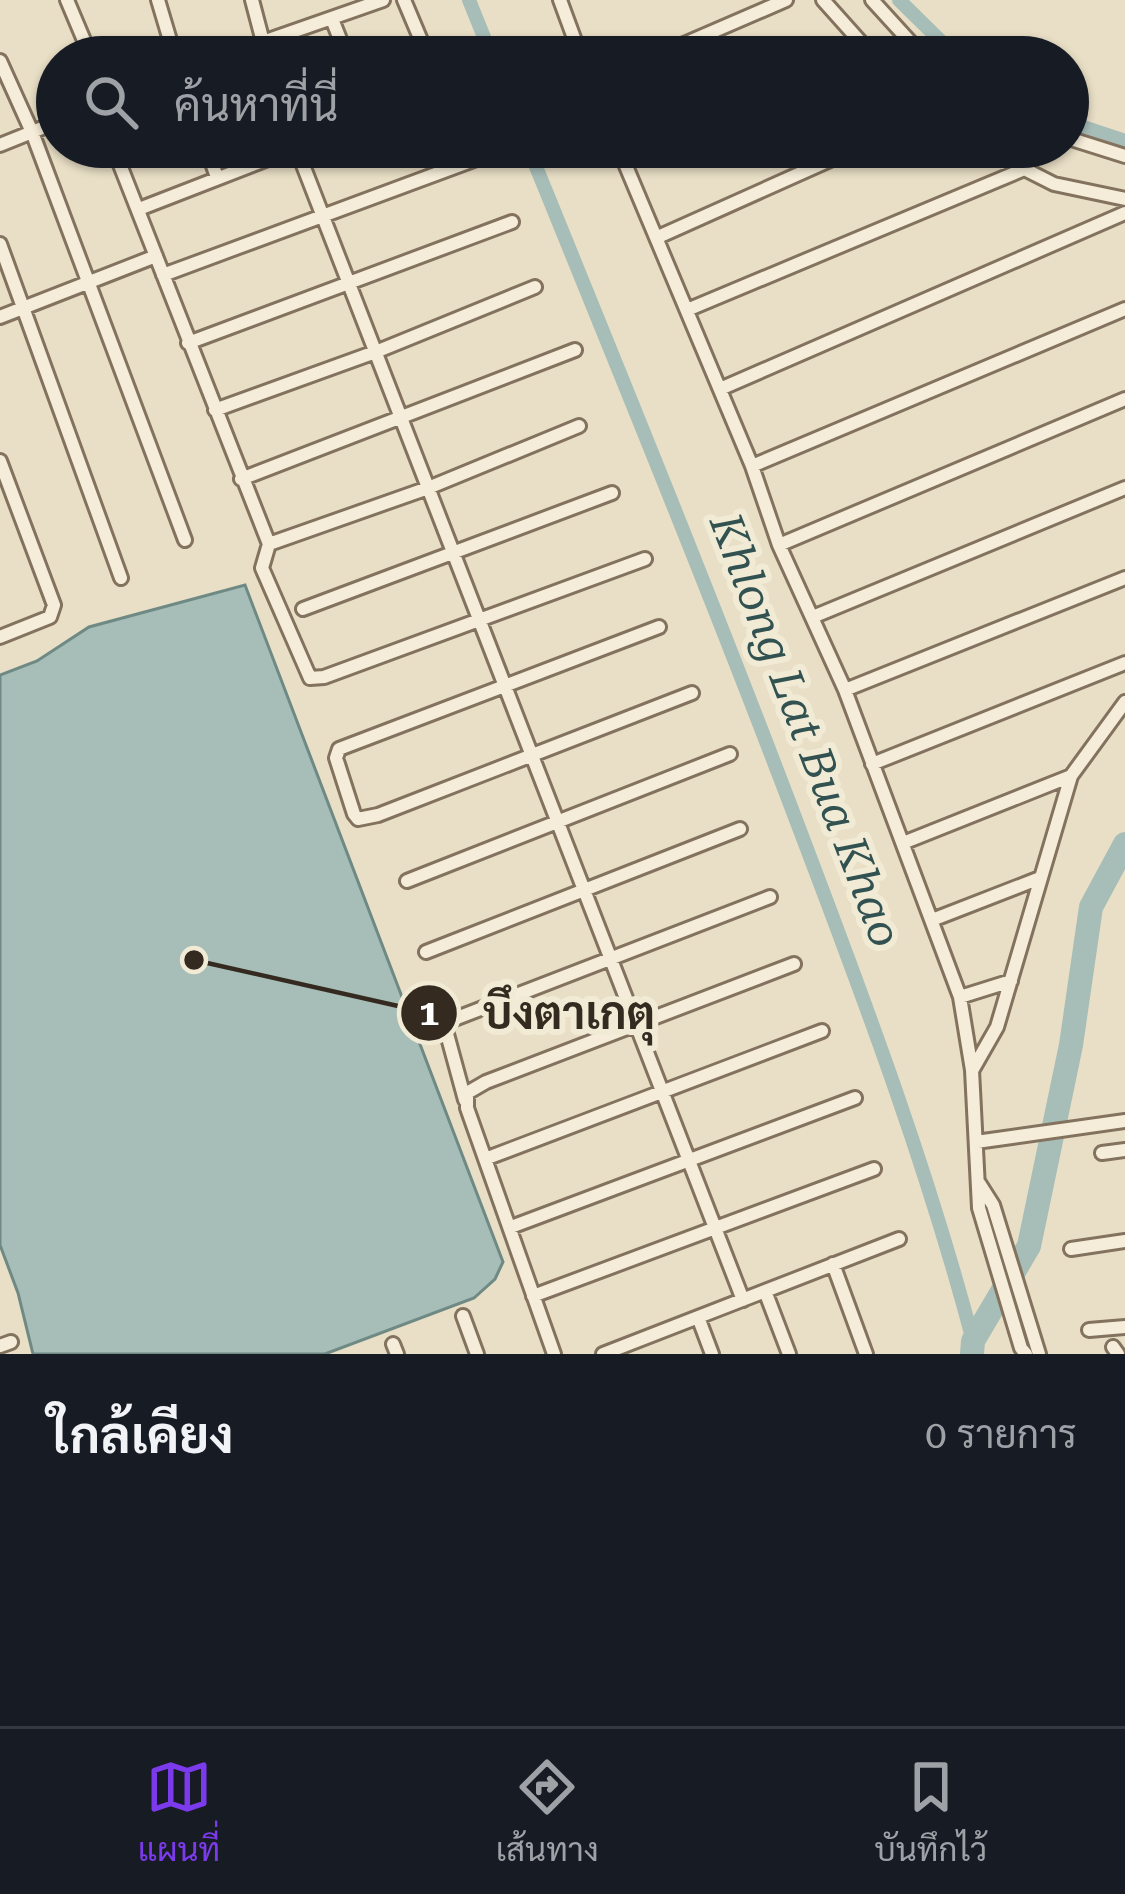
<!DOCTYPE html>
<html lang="th">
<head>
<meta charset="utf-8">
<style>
	:root { --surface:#171b24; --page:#242831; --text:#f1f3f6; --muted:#9ea1a6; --line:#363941; --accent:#7c3aed }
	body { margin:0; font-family:"Roboto Serif",Sarabun,serif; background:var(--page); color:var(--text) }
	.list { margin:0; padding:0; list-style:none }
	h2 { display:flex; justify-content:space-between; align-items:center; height:156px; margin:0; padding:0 48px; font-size:51px }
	h2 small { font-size:39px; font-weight:400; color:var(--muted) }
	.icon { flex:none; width:66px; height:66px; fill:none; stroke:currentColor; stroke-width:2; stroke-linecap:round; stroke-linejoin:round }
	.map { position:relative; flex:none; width:1125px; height:1354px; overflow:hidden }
	.search { position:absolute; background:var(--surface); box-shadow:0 3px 9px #0004; left:36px; right:36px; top:36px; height:132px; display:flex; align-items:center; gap:30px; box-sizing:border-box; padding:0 42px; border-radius:66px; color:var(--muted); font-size:45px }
	.sheet { height:372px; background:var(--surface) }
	nav { display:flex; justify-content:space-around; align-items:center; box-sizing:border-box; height:168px; border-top:3px solid var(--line); background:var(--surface); font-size:33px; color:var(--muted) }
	nav a { display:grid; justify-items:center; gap:6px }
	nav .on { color:var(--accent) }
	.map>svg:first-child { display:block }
	.water { fill:#a7bdb7; stroke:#6f8a84; stroke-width:3 }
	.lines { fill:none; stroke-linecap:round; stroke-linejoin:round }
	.canal { stroke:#a7bdb7; stroke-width:14 }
	.river { stroke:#a7bdb7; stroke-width:24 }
	.minor-casing { stroke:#82725e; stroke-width:18 }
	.minor { stroke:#f5edd9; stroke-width:12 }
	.labels { text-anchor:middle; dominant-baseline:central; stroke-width:12; stroke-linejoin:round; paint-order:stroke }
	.water-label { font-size:45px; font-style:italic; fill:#315251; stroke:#f1ead5 }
	.leader { fill:none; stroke:#342a20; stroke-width:4.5 }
	.callout-dot { fill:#342a20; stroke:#f1ead5; stroke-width:4.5 }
	.mark-label { font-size:36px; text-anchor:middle; font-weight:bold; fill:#fff }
	.callout-label { font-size:45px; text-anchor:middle; font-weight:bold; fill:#342a20; stroke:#f1ead5; stroke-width:12; stroke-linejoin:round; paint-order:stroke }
</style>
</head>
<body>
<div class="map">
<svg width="1125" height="1354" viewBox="0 0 1125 1354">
	<rect width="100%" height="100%" fill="#e9dfc6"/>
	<path class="water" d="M245,585L503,1262L495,1279L474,1298L325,1354H33L18,1293L0,1245V675L37,661L89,627Z"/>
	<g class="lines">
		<path class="canal" d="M469,0L492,57
			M899,0L957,57
			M1068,122L1125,141
			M528,147C622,378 716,608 804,841C867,1007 928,1170 973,1341"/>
		<path class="river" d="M972,1354L973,1341L1029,1246L1071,1045L1091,907L1125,844"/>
		<defs>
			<path id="minor" d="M67,0L91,57
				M158,0L175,57
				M252,0L267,57
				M404,0L428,57
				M560,0L581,57
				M823,0L874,57
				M872,0L924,57
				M332,19L347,57
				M220,57L383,0
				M654,57L786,0
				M0,61L32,132L185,540
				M1068,138L1125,156
				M0,145L57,122
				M113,147L269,544L262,568L310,678L324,677L645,559
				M206,147L217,177
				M296,147L743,1300
				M618,147L752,466L779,545L845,690L960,997L972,1070L979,1208L1021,1348L1026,1354
				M981,147L1054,184L1125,199
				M623,158L649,147
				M139,209L299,147
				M658,237L859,147
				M0,244L121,578
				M163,275L479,158
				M687,310L1022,170
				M0,317L156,256
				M188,343L512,222
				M720,389L1125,213
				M215,410L378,351L535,287
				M0,461L54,605L50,617L0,637
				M752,466L1125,309
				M241,479L575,350
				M269,544L428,488L579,426
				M779,545L1125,399
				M303,609L612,493
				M815,616L1125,488
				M659,627L339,749L336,758L354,814L358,819L378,815L692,693
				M845,690L1125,578
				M872,764L1125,663
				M903,843L1071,776
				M407,881L730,754
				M932,920L1040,878
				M426,952L740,829
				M960,997L1011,981
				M973,1069L997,1027L1071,776L1125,702
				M465,1100L444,1023L770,897
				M976,1142L1125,1121
				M1102,1153L1125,1150
				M485,1159L822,1031
				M979,1183L993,1205L1039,1354
				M511,1227L855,1098
				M1071,1249L1125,1241
				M833,1264L866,1354
				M765,1291L789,1354
				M533,1296L874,1169
				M463,1316L477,1354
				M698,1317L712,1354
				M1089,1330L1125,1327
				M393,1344L397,1354
				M0,1346L11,1342
				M1113,1347L1118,1354
				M554,1354L467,1108V1093L486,1082L794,964
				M603,1354L899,1239"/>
		</defs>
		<use href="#minor" class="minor-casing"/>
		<use href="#minor" class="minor"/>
	</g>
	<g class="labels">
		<g class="water-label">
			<text transform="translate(806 730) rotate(69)">Khlong Lat Bua Khao</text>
		</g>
	</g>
	<path class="leader" d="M194 960L429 1013"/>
	<g class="callout-dot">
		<circle cx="194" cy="960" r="12"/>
		<circle cx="429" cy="1013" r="30"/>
	</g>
	<g class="mark-label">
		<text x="429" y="1025">1</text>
	</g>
	<g class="callout-label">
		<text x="569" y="1029">บึงตาเกตุ</text>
	</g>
</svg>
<div class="search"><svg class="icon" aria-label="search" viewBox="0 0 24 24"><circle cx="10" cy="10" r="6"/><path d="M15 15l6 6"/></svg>ค้นหาที่นี่</div>
</div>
<section class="sheet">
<h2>ใกล้เคียง<small>0 รายการ</small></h2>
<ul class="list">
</ul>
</section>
<nav>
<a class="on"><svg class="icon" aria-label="map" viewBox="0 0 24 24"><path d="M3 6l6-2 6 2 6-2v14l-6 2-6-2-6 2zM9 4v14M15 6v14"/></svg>แผนที่</a>
<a><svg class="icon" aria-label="directions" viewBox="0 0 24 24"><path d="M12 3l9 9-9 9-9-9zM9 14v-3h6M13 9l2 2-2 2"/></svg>เส้นทาง</a>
<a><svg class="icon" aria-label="saved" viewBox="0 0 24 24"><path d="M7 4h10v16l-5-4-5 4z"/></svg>บันทึกไว้</a>
</nav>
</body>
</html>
